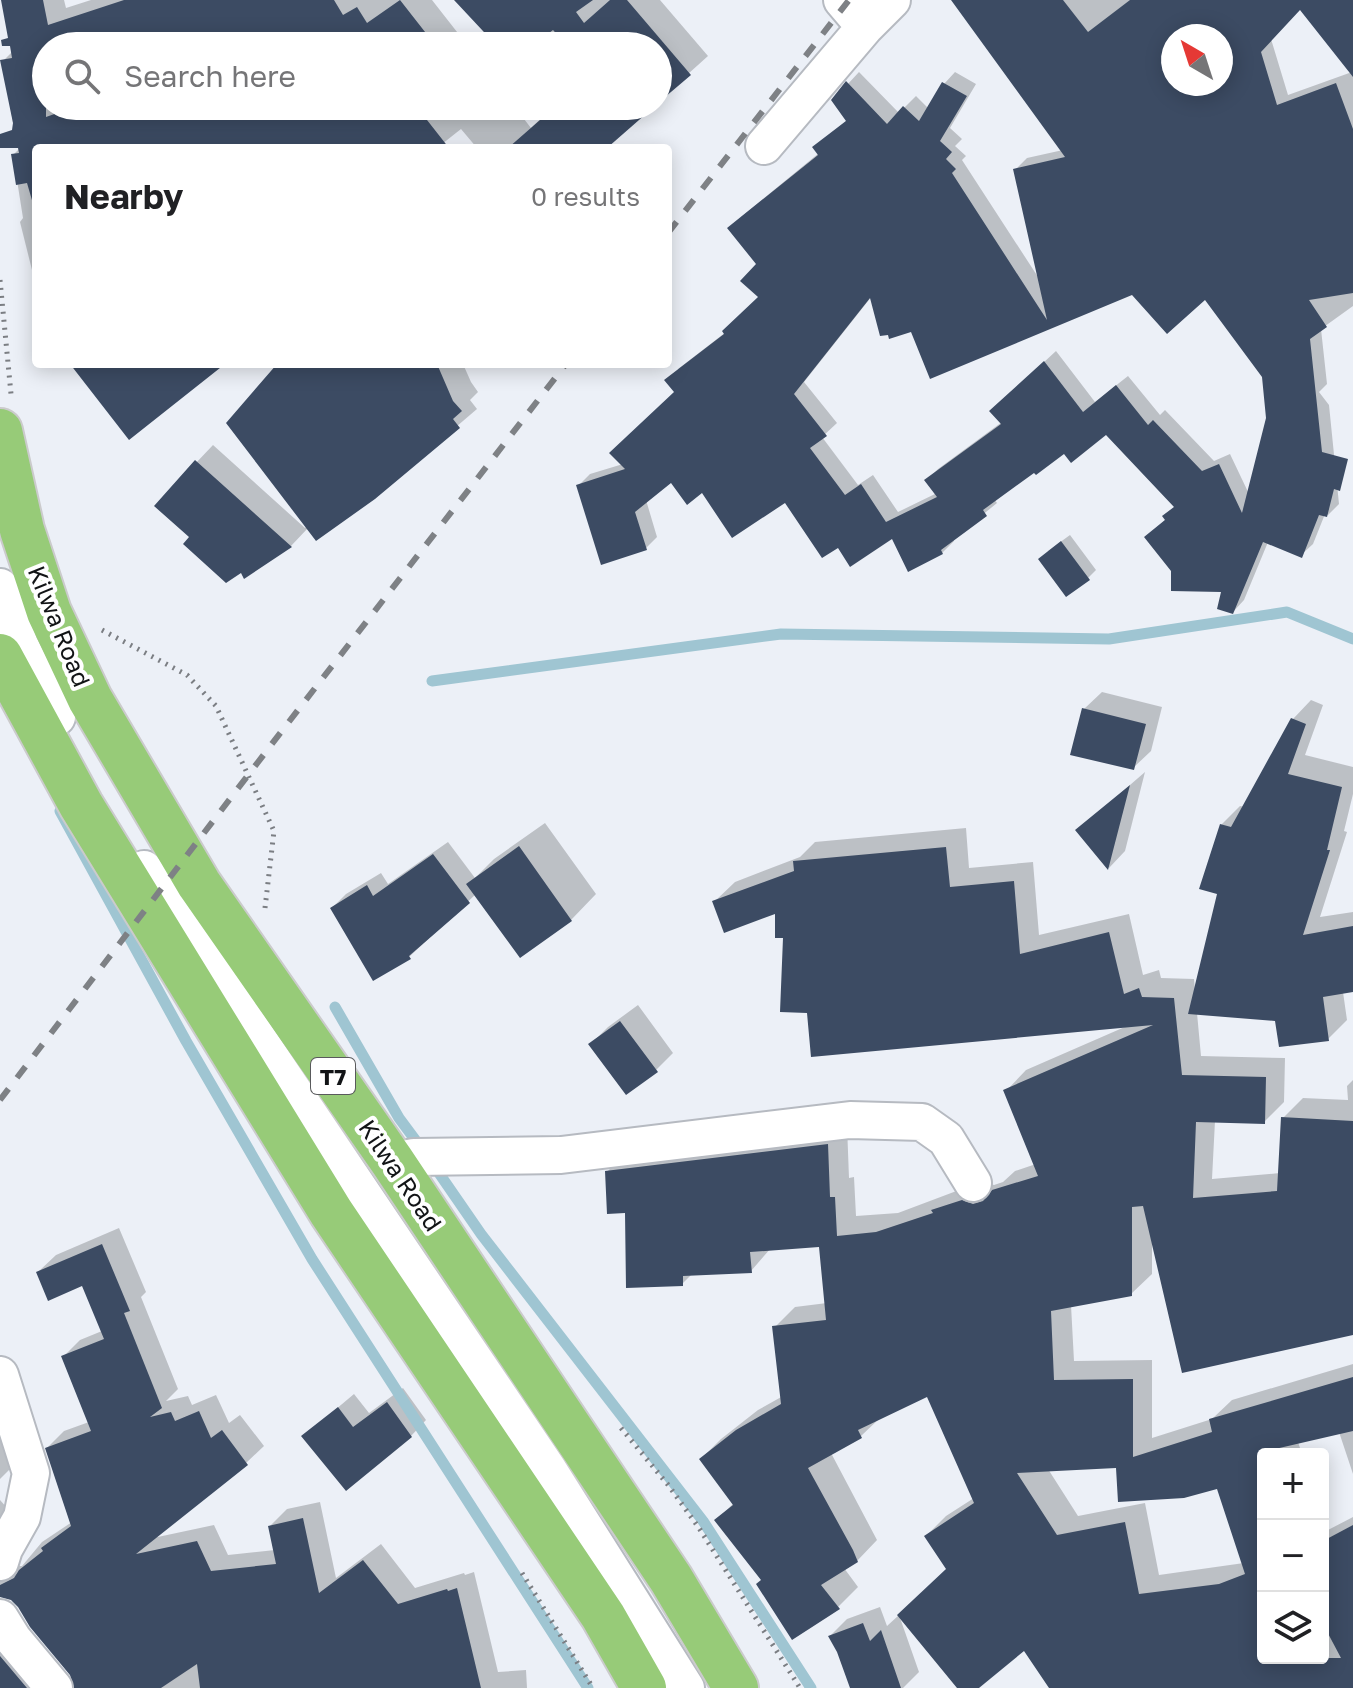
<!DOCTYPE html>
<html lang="en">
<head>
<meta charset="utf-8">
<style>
	:root { --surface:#fff; --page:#f6f6f6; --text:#202124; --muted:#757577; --line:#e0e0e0 }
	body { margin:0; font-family:"Golos Text",sans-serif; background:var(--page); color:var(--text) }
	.controls { position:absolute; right:24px; bottom:24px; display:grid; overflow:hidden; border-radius:8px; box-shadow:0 4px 20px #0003 }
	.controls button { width:72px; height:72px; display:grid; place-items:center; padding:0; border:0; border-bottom:2px solid var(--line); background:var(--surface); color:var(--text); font:40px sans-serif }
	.compass { position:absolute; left:1161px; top:24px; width:72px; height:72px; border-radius:50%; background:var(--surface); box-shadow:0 4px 20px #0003; rotate:321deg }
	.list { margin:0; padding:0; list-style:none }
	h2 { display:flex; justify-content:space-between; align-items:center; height:104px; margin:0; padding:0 32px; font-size:34px }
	h2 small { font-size:26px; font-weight:400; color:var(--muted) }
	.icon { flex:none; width:44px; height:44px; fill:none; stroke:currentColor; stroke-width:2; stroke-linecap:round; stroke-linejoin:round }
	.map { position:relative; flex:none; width:1353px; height:1688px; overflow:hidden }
	.search { position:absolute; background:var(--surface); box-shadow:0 4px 20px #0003; left:32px; top:32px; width:640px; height:88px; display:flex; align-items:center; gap:20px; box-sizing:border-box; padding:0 28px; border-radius:44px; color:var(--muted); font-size:30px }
	.panel { position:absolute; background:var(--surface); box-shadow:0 4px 20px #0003; left:32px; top:144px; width:640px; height:224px; border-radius:8px }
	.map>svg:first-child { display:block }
	.shadow { fill:#0003; fill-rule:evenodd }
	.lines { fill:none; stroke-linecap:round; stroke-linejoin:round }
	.stream { stroke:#9fc5d2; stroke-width:11 }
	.building { fill:#3c4b63; fill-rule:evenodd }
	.minor-casing { stroke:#b6bac1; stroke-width:40 }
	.highway-casing { stroke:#cbcbcc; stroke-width:48 }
	.path { stroke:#7b7e83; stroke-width:5; stroke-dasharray:2 6; stroke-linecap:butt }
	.minor { stroke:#fff; stroke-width:36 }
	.highway { stroke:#97cb78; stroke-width:44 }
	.rail { stroke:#7e8185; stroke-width:6; stroke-dasharray:14 14; stroke-linecap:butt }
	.labels { text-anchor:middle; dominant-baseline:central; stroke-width:8; stroke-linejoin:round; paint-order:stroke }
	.shield { fill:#fff; stroke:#595a5c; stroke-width:2 }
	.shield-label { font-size:22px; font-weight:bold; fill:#121416 }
	.street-label { font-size:24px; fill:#121416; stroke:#fff }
</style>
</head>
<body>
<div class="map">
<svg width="1353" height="1688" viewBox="0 0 1353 1688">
	<rect width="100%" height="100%" fill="#ecf0f7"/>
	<path class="shadow" d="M3,0H64L66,8L91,0H432L468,46H46V106H514L531,128L554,106H653L605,148H477L461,129L437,148H36L35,282L20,222L23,218L13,155L20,148L13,123L3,61L13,51Z
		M457,0H660L708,56L658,101V46H556L536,19L499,46Z
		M958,0H1353V306L1321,329L1327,384L1319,392L1329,405L1339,504L1328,515L1325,514L1313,544L1301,555L1268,542L1244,600L1233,612L1224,590L1173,570L1146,537L1166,519L1165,516L1175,506L1107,432L1064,451L994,499L997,503L953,539L954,541L942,553L893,536L838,545L785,500L702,490L671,480L646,500L657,537L646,548L578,486L590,474L623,464L676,392L678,369L726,332L761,297L759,264L741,217L819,153L815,147L847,120L833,100L859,72L899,113L916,96L929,109L944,84L955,72L976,84L950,128L962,139L955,146L966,156L962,160L1040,280L1016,169L1027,158L1063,150ZM1301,7L1352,72L1288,95L1271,39ZM1173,36H1221V84H1173ZM1133,293L1205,297L1264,376L1268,418L1249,494L1230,454L1214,461L1165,410L1160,415L1128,376L1095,402L1056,351L1003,400L1002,422L938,469L927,480L937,493L898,512L873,475L858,485L822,437L837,423L804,382L872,296L889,332L912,330L931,376Z
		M280,364H463L471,382L478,392L470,400L477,409L373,498L308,528L291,546L245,576L241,570L192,537L156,505L213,445L305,528L307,526Z
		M1070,535L1096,570L1088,578L1048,551Z
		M1102,692L1162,707L1151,751L1133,768L1084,709Z
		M1311,700L1323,705L1305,755L1353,767V794L1344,831L1347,832L1320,917L1353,912V990L1343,992L1347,1020L1328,1039L1277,1019L1197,1013L1201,1056L1285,1058L1284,1102L1264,1122L1215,1121L1212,1179L1280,1173L1283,1118L1303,1098L1348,1100L1347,1086L1353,1080V1333L1152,1241V1274L1131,1294L1071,1305L1074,1361L1152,1360V1438L1212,1419L1232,1400L1353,1364V1474L1339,1432L1298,1442L1302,1454H1263V1658H1323V1516L1328,1530L1353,1517V1688H1052L1025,1648L948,1568L926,1536L946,1516L974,1498L928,1395L880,1418L861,1436L831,1453L877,1540L857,1561L844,1568L858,1587L838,1607L763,1580L716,1520L734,1503L701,1459L721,1439L758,1410L783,1396L775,1327L795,1307L827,1303L821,1245L771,1248L751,1271L692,1274L682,1284L627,1211L607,1172L627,1151L847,1125L849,1178L854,1177L856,1216L898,1213L983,1181L994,1185L1003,1182L1015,1171L1036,1164L1006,1091L1026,1070L1127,1026L808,1011L777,911L714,902L735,882L800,857L815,842L966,828L969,868L1033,862L1039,935L1129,914L1143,975L1159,970L1161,978L1194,979L1195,991L1219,893L1221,825L1240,806L1245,807L1293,719ZM1118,1466L1218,1486L1244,1563L1159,1575L1145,1503L1078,1516L1048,1469Z
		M1145,772L1125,851L1109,868L1078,830Z
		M545,823L596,894L571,920L476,894L409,957L332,908L346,894L381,873L388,884L448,842L475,878L494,859Z
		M638,1005L673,1053L656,1070L591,1044L608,1027Z
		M119,1228L146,1292L141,1297L178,1389L166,1401L188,1396L192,1405L216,1395L229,1423L240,1415L264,1446L246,1463L153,1538L214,1525L228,1555L275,1550L270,1526L287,1509L320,1502L336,1578L381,1544L415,1588L464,1573L465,1575L474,1572L498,1672L526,1670L527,1688H76V1683L12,1598L0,1595V1556L12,1566H22L42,1542L72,1522L47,1448L64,1431L89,1422L63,1357L80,1340L102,1331L83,1284L38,1272L56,1255Z
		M403,1388L426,1420L411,1436H304L354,1394L369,1413Z
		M0,1419L25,1454L0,1479Z
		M0,1500L8,1509L0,1529Z
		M880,1607L887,1626L899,1615L919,1672L903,1688H852L839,1651L830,1636L847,1619Z
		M0,1610L60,1688H0Z"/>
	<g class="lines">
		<path class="stream" d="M432,681L781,634L1109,639L1287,612L1353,639
			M60,811L186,1041L312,1259L588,1688
			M335,1007L399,1118L422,1149
			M432,1163L481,1234L703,1521L811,1688"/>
	</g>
	<path class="building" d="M1,0H43L48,25L124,0H334L343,15L357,7L367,23L400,0L436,46H46V117L77,106H416L449,148H36V214L27,183L16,185L11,154L19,153L18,148H0V134L12,130L13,123L0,60L12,58L10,46H2L1,40L8,38Z
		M454,0H593L576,12L584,23L610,0H627L691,75L658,103V46H556L563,41L553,30L532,46H497Z
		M951,0H1063L1088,32L1130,0H1353V77L1300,10L1261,52L1277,105L1336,83L1353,129V293L1309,300L1327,327L1310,339L1322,452L1348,459L1340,491L1334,489L1327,517L1319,515L1302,558L1263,542L1233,614L1217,609L1221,592L1171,591V571L1144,537L1165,520L1162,516L1174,507L1106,435L1071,463L1064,454L1036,475L1034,473L983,510L987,516L941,550L943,554L908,572L892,539L850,567L838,548L822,558L785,503L732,538L702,493L687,505L671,483L635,512L647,550L601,565L576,485L625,469L609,453L674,392L664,380L724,334L722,331L758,297L740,281L756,264L727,228L818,155L812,147L846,121L831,100L846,81L887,124L903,106L919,121L942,82L967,96L940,141L952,152L946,159L956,169L952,173L1047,320L1013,169L1065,157ZM1173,36H1221V84H1173ZM1132,295L1167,334L1205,300L1262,377L1266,418L1242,513L1219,464L1202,471L1153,420L1148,425L1116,385L1083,412L1044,361L989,411L1001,424L924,480L937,497L886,522L861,484L845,495L810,448L827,436L794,394L870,298L880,336L888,335L889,339L911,332L930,379Z
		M556,106H655L607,148H508Z
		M70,364H225L129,440Z
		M277,364H437L453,401L462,411L453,419L460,428L375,499L316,541L226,423Z
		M195,460L292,547L244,579L241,573L226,583L183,544L189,537L154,506Z
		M1061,541L1090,580L1066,597L1038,559Z
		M1082,708L1146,724L1134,770L1070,755Z
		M1291,718L1306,724L1288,774L1342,787L1327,850H1330L1303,935L1353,926V992L1323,997L1329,1041L1279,1047L1275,1021L1188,1014L1217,894L1199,889L1220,824L1231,827Z
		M1130,785L1108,870L1075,830Z
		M519,846L572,921L520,958L466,884Z
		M946,847L950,887L1014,881L1020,954L1109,932L1124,994L1139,988L1142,997L1174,998L1182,1075L1266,1077L1265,1124L1196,1122L1193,1198L1277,1191L1281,1117L1353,1121V1335L1182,1373L1143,1206L1132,1207V1296L1051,1311L1054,1380L1133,1379V1457L1212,1432L1209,1419L1353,1377V1431L1275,1449L1276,1454H1263V1658H1341L1323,1624V1541L1353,1525V1688H1049L1024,1651L979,1688H957L897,1615L946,1569L924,1536L974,1503L927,1397L858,1430L862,1438L808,1468L853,1550L858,1562L821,1585L840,1609L792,1640L756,1584L761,1580L714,1520L733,1505L699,1459L736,1430L781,1404L772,1326L826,1320L819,1247L750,1252L752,1273L683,1276V1286L626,1288L625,1213L607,1214L605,1171L828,1144L830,1197H835L837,1236L876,1232L933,1213L931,1210L962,1200L973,1204L983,1201L992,1190L1038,1176L1003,1090L1153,1025L811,1057L807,1013L780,1012L783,938H775V914L724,933L712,901L794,871L793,861ZM1116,1468L1118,1502L1184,1498L1217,1489L1245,1574L1219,1584L1139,1594L1125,1522L1057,1535L1017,1473Z
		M433,854L470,903L409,956L411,959L373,981L330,908L367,885L373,896Z
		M620,1021L658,1072L626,1095L588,1044Z
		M102,1244L130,1311L124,1313L162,1408L150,1417L171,1412L175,1421L199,1411L211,1438L222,1430L248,1465L136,1554L197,1541L211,1571L276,1564L268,1526L303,1518L319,1593L363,1560L398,1604L447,1589L448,1591L457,1588L481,1688H200L197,1664L161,1688H74L70,1675L30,1627L18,1607L11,1600L0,1597V1585L14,1578L19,1570L43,1551L41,1548L71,1526L45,1448L91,1431L61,1356L104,1339L82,1286L48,1301L36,1272Z
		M387,1402L412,1437L346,1491L301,1436L338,1407L353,1427Z
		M863,1623L870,1641L881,1630L901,1688H850L837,1652L828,1636Z
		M0,1656L27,1688H0Z"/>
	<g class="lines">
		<defs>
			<path id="minor" d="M842,0L865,27
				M764,146L865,27L892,0
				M0,587L20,645L57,717
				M144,869L548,1469L686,1688
				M392,1161L414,1157L561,1155L850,1120L922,1122L946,1139L973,1183
				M0,1375L31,1473L22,1517L4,1549L0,1562
				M0,1618L13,1639L54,1688"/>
			<path id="highway" d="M0,431L22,530L49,612L90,699L199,884L392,1161L570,1428L671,1579L736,1688
				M0,656L81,805L331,1212L603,1616L644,1688"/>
		</defs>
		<use href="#minor" class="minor-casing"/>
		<use href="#highway" class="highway-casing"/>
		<path class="path" d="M0,280L11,394
			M102,630L187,675L216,706L274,831L265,908
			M621,1428L669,1486L699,1528L800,1688
			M522,1573L593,1688"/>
		<use href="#minor" class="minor"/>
		<use href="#highway" class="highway"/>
		<path class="rail" d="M668,233L849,0
			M0,1100L281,732L566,364"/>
	</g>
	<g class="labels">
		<rect class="shield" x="311" y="1058" width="44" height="36" rx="6"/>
		<g class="shield-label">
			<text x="333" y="1076">T7</text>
		</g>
		<g class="street-label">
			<text transform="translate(60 626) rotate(68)">Kilwa Road</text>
			<text transform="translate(401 1175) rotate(56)">Kilwa Road</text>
		</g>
	</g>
</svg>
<div class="controls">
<button>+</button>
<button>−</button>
<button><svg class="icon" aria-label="layers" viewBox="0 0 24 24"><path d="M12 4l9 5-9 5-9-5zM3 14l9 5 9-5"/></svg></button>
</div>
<svg class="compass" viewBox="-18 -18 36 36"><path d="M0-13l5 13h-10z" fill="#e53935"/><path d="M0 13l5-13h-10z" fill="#757577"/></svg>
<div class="search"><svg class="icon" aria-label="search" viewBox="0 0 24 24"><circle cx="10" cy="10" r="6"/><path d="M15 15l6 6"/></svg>Search here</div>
<section class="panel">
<h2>Nearby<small>0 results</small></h2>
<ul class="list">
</ul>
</section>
</div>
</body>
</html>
